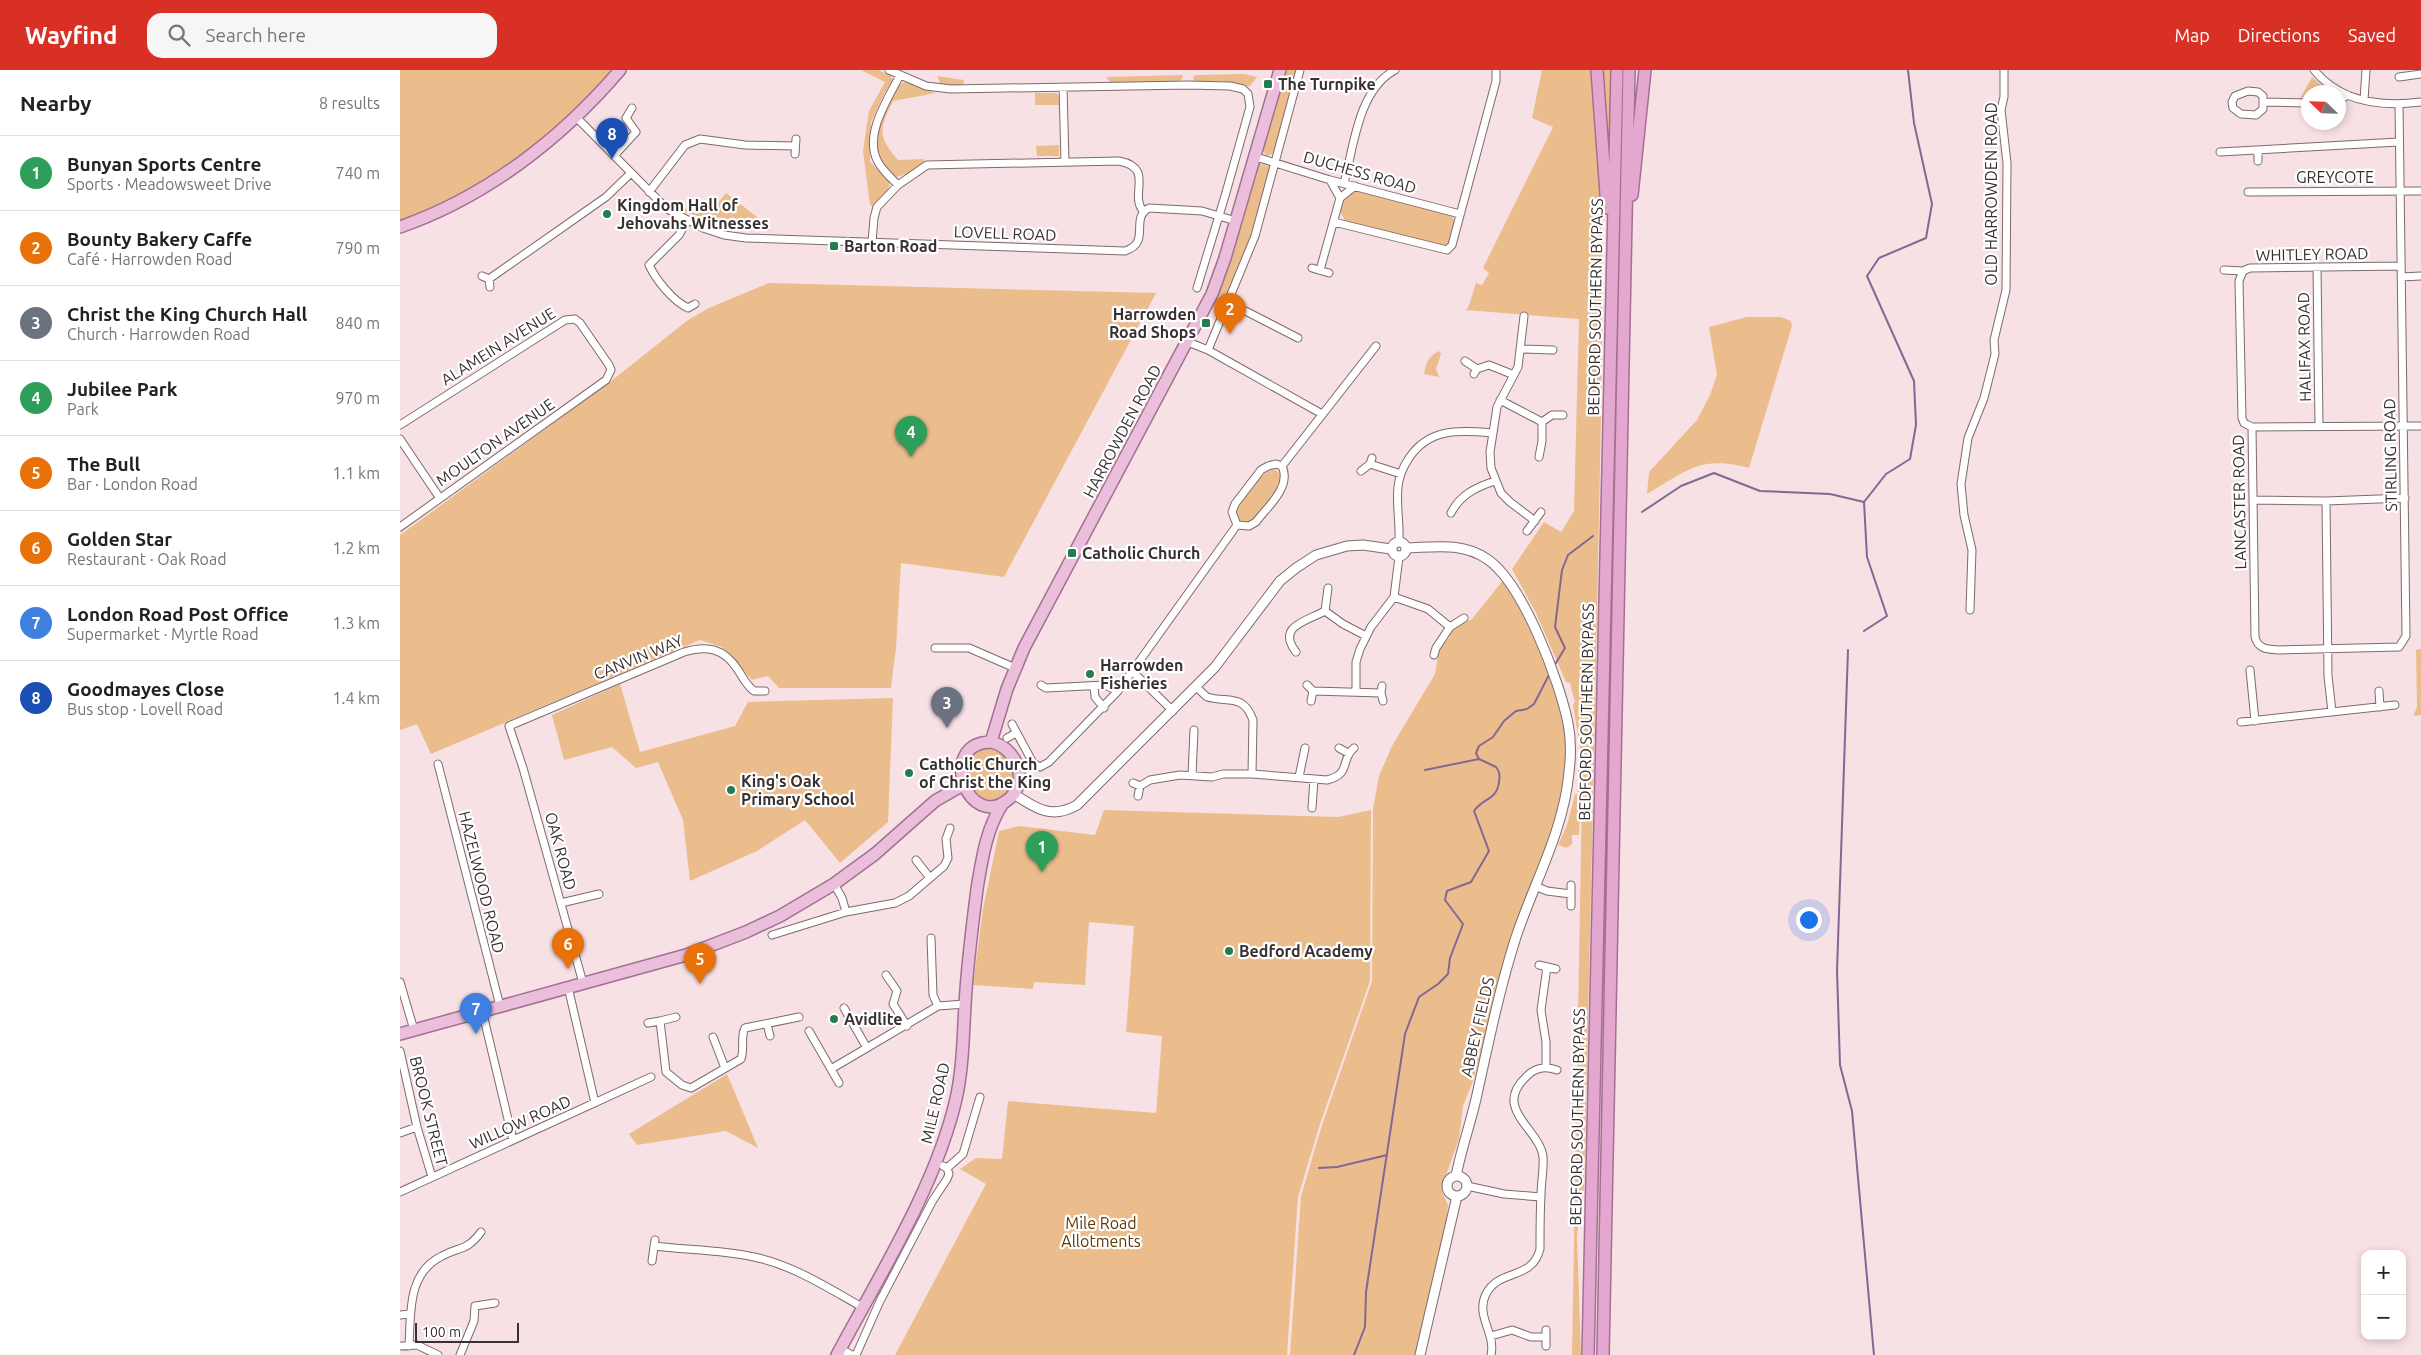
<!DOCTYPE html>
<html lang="en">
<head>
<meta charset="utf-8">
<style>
	:root { --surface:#fff; --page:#f6f6f6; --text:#202124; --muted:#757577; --line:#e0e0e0; --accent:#d93025 }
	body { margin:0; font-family:Ubuntu,sans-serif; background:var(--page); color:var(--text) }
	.controls { position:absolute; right:15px; bottom:15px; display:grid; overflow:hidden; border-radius:10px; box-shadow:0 2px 8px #0003 }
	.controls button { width:45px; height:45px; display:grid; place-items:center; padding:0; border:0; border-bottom:1px solid var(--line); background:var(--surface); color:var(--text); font:25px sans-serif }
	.compass { position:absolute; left:1901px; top:15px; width:45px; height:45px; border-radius:50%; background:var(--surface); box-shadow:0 2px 8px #0003; rotate:293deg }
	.scale { position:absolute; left:15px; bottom:12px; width:104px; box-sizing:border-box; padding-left:5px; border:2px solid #383031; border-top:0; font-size:14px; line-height:18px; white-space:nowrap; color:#383031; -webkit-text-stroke:4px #fff; paint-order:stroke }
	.you { position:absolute; left:1408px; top:849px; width:18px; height:18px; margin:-12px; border:4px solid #fff; border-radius:50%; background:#1a73e8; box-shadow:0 0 0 8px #1a73e833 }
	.badge { display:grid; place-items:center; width:32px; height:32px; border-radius:50%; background:var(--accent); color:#fff; font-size:16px; font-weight:700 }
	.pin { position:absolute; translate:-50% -41px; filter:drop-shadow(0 1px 2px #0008) }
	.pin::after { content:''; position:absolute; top:26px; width:18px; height:15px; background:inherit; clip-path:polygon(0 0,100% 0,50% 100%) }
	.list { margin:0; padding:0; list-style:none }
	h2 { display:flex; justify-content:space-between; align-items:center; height:65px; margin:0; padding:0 20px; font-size:21px }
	h2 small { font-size:16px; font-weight:400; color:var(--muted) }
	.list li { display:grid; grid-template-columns:32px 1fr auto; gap:15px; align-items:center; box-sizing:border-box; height:75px; padding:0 20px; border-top:1px solid var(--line) }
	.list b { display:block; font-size:19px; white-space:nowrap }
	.list p { margin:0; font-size:16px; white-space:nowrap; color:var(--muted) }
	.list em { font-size:16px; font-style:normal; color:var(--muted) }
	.icon { flex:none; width:28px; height:28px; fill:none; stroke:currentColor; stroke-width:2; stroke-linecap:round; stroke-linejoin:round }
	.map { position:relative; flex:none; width:2021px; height:1285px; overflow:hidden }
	header { display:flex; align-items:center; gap:30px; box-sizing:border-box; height:70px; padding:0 25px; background:var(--accent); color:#fff }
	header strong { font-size:24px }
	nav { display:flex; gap:28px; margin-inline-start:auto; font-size:18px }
	.search { width:350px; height:45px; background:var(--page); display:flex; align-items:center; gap:12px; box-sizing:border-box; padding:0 18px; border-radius:15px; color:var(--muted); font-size:19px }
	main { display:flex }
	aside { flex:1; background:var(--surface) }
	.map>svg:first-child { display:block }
	.green { fill:#ebbd8c }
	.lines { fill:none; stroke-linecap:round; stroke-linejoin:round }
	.stream { stroke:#846794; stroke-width:2 }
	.minor-casing { stroke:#7d6a6c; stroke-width:9 }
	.tertiary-casing { stroke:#7d6a6c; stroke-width:11 }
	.primary-casing { stroke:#a37091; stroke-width:14 }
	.trunk-casing { stroke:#a37091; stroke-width:14 }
	.minor { stroke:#fff; stroke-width:7 }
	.tertiary { stroke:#fff; stroke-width:9 }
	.primary { stroke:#ebbedc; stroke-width:11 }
	.trunk { stroke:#e4a8d0; stroke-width:11 }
	.poi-dot { fill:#247d51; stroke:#fff; stroke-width:2 }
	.labels { text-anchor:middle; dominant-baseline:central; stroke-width:4.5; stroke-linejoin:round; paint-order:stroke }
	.poi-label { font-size:16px; font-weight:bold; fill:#383031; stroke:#fff; text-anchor:start }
	.street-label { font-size:16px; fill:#383031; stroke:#fff }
	.park-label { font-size:16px; fill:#5e3a07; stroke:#fff }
</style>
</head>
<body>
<header>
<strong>Wayfind</strong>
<div class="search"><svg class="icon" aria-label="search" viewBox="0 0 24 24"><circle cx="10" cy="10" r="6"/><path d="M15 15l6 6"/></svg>Search here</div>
<nav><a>Map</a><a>Directions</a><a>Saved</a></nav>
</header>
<main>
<aside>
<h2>Nearby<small>8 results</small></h2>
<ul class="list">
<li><span class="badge" style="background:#2e9e5b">1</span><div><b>Bunyan Sports Centre</b><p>Sports · Meadowsweet Drive</p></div><em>740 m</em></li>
<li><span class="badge" style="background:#e8710a">2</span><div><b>Bounty Bakery Caffe</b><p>Café · Harrowden Road</p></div><em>790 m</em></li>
<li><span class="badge" style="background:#6b7280">3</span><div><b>Christ the King Church Hall</b><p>Church · Harrowden Road</p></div><em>840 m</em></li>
<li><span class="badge" style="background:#2e9e5b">4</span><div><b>Jubilee Park</b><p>Park</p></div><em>970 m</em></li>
<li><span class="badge" style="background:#e8710a">5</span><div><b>The Bull</b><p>Bar · London Road</p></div><em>1.1 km</em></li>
<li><span class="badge" style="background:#e8710a">6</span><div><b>Golden Star</b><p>Restaurant · Oak Road</p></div><em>1.2 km</em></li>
<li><span class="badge" style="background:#3f7fe0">7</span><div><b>London Road Post Office</b><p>Supermarket · Myrtle Road</p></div><em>1.3 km</em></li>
<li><span class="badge" style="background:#1a4fb4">8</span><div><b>Goodmayes Close</b><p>Bus stop · Lovell Road</p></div><em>1.4 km</em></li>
</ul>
</aside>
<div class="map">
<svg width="2021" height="1285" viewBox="0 0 2021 1285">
	<rect width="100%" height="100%" fill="#f7e1e4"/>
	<path class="green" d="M0,0H213L169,47L98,104L36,137L0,151Z
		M461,0H478L490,5L493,11L484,24L471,52L470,92L490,112C489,123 478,127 473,136L470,135L463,81L469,41L485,12Z
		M887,0H896L876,78L872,84L866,86L861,76L874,31Z
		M1142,0H1191C1208,164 1201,330 1198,494C1194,702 1189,910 1184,1118L1177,1165L1181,1285H1172L1182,723L1177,722L1180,677L1173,635L1175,632L1170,613L1166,612L1136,543L1112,499L1144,452L1161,462L1174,441L1179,249L1065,240L1068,238L1076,213L1082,215L1089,203L1083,198L1153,57L1132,48Z
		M1203,0H1213L1212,62L1208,63Z
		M844,4L857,7L850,16H847L822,11H794L793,7L796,5Z
		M783,5L782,9L777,12L712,14L706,7Z
		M537,6L564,10L563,16L541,15Z
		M1912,7L1929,22H1908V28L1900,29Z
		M504,12L536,23L493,31C479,60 477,65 498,90L524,89V92L507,104L496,107C468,86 476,61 489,34C493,26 496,16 504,12Z
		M635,23H656L659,26V35H635Z
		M659,75V86H637L636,76Z
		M858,93L870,97L867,111L843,191L825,228L817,224Z
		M958,120L1051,145L1056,153L1050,174L1040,178L946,152L939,140L942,130Z
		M326,123L370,157V161L319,155L283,141L294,129L310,142Z
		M369,213L756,223L604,507L501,493L496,578L491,618H379L368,606L352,610L322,577L300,570L31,684L17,654L0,660V465L210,312L288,250L309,238Z
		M1347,247H1381L1391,251L1392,256L1349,398C1300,385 1287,401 1247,424L1249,402L1297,350L1310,325L1317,305L1309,257Z
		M1039,281L1041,284L1036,299L1039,307L1024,304C1026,293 1029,285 1039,281Z
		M875,399L881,405C879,423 861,449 843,453C822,444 861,400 875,399Z
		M1104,509L1140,579L1161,641L1168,678L1166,705L1159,744L1113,869L1073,1011L1063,1036L1059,1069L1044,1111L1042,1122L1048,1135L1047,1153L1021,1274L1016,1285H890L901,1126L922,1055L972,911L973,739L979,706L992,676L1035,604L1039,578L1049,568L1052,558L1072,549Z
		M2021,579V645L2015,646L2014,644L2017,637L2016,580Z
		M220,614L240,682L335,656L348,632L493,628L488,752L440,793L405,750L357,781L290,811L283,750L258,692L236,698L212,677L164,690L152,645Z
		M591,677L607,685C609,690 613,697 614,703C616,728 593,736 574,724C564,700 561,684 591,677Z
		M1175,724H1181L1179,765H1172V774L1166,778L1158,775L1167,755Z
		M704,740L938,747L971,740L970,911L920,1054L898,1127L887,1285H495L586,1114L560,1099L576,1088L602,1089L608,1031L756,1043L762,966L726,962L734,856L689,852L685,915L634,912L633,919L573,915L583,839L599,761L619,756L695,765Z
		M327,1004L358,1078L326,1061L237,1075L229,1064Z"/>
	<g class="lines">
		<path class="stream" d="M1464,432L1467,487L1487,546L1464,561
			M1242,442L1281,416L1314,403L1360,421L1430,424L1464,432L1486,404L1510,389L1516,355L1514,311L1467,206L1479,188L1526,168L1532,134L1514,53L1508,0
			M1448,580L1437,901L1440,995L1452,1041L1474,1285
			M1154,596L1165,578L1155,557L1162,500L1168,485L1193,466
			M1025,700L1079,689
			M919,1098L937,1097L987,1085
			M954,1285L965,1257L966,1222L1005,964L1019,927L1038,914L1048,904L1050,888L1063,854L1045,830L1047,821L1071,812L1089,781L1074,741C1083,728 1097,730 1099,712C1100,706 1100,702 1096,697L1079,689L1076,683L1079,676L1093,667L1104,651L1116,641L1127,639L1134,634L1150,603"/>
		<defs>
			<path id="minor" d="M489,0L526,16L551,19L788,15L830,16L843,19L848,24L850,37L825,126L797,218
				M1914,0C1940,32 1982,37 2021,32
				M1999,7L2021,4
				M663,17L665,92
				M1848,21L1858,22L1863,26V39L1856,45L1841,44L1833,38L1832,32L1835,26Z
				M1964,30L1966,0
				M1938,31L1948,25
				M1865,32L1908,33
				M176,47L267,139L303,158L324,165L346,168L725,181C752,172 729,149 749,138L802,141L836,151
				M1820,82L1999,72
				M395,84L396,69
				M214,86L236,62L226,48L232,38
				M853,86L930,110L1060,144
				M1858,91V80
				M930,110L940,128
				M944,113C954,76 958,20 995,0
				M498,115C491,108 483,101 478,92C463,65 488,29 500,5
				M249,122L285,75L300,69L345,75L395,76
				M1848,122L2021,121
				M287,151L279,165L249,195C256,210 273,231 288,238L295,234
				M934,152L1047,180L1052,175L1096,11V0
				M472,172L474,148L477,137L498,115L527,95L719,91C755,98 729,124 743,141
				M1917,197L1919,356
				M912,198L929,203
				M920,200L940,128L955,116
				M1824,200L1843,201L1850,198L2001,196
				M1843,201L1839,211L1842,348L1844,353L1852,357L2021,356
				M82,206L89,209L206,127L231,103
				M2001,207L2021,206
				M89,209L90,217
				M828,232L898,268
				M1124,246L1118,297L1097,337L1090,382L1091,398L1101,423L1110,432L1135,451
				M788,272L808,280L922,344
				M1121,279L1153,280
				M808,280L855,166L900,0
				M1065,291L1077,299
				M1074,304L1077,299L1089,295L1114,305
				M1100,330L1142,352
				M1142,352L1152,345H1163
				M0,355L165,250L175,249L180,253L209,295L211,300L206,310L0,457
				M1852,357L1855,567C1858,579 1867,579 1878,580L1999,577L2006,566L1999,34
				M0,369L39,427
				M1139,387L1142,371V352
				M876,394L882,396C892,417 867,437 856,452L849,456L837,455L832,442L835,434L861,400L868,396Z
				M970,394L1001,404
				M882,396L976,276
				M961,401L970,394L972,388
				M1854,430L1926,431L2005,428
				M1926,431L1928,606L1932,642
				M1051,443C1060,425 1076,417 1095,411
				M1127,461L1141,442
				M999,471C1000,453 996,434 998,417C999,407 1003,397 1009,388C1029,358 1059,360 1092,363
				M928,518L925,541L943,554L966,566
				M994,527L1028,539L1050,557L1036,578L1034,585
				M1570,540L1572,480L1564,445L1561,414L1568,368L1584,328L1595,284L1594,270L1606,220L1607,93L1601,40L1604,27V0
				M1050,557L1064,548
				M535,578H569L615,598
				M896,582C876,556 907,551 925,541
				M1850,600L1855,651
				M733,602L773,641
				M641,615L646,618L705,615L718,621
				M907,615L913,621L911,631
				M694,616L695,627L704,638
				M982,616L981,623L983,631
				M796,617L807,627C828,633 843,623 853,650L852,704
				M913,621L981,623
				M1979,621L1980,637
				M956,622V592L960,579L971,557L994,527L999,487
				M1841,652L1995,635
				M612,654L633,693L640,697L649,692L718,621L837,455
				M607,668L616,663
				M939,678L948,683
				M38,694L100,936
				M792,705L794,660
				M899,707L905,678
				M733,713L740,716
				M738,726L740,716L750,710L780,705L812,707L823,704H852L927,710C952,704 940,689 954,678
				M912,738L914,709
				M516,790L530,808
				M434,814L442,828L446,842L495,833L509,826L544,796L548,788L546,769L550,758
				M1171,815V836
				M1135,816L1147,821L1171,824
				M161,833L199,824
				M372,865L446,842
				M531,868L533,925L538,936
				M1139,895L1156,899
				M486,905L497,921L493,934L507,956
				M0,912L14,960
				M183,913L123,698L109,656L284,582C307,575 324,578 338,600C344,609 346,615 354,621H365
				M168,917L195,1033
				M444,938L467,978
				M82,940L113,1070
				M276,947L260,951L266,1002L282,1015L291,1018L341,989C345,978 340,967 345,958L399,947
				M248,953L260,951
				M367,954L370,966
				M409,961L439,1013
				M313,967L325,998
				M0,981L17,1057L32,1107
				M1146,997V972L1141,940L1147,897
				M431,999L538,936L565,934
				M0,1063L17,1057
				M543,1096L547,1098L563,1084L580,1027
				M1067,1116L1104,1124L1141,1127
				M0,1122L251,1007
				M254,1176C287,1180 322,1180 354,1187C393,1195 428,1218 462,1237
				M252,1191L255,1170
				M0,1245L10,1244
				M1091,1266L1112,1260L1131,1267H1145
				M0,1276L17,1275L38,1285
				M9,1276C11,1243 7,1203 42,1186C60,1176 66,1182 81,1162
				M1146,1276V1260
				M440,1279L452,1285
				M60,1285L74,1251L75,1236L95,1233
				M456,1285L480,1231L533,1130L547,1109L549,1104L547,1098
				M1091,1285C1096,1263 1075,1246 1086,1224C1099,1198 1132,1211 1140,1179C1140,1161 1140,1143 1141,1125C1141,1113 1144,1099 1143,1087C1140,1059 1092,1039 1126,1007C1135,997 1145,996 1157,1000"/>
			<path id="tertiary" d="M992 479a7 7 0 1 1 14 0a7 7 0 1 1-14 0Z
				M1007,478C1035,477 1062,472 1087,489C1123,513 1159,610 1168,653C1171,668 1171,686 1169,702C1164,760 1134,813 1116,867C1099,920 1088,975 1076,1029C1070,1055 1061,1080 1056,1106
				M614,724C635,738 651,750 677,735L815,597L880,511L896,498L916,485L947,476L963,475L991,479
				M1047 1116a10 10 0 1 1 20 0a10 10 0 1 1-20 0Z
				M1020,1285L1057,1126"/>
			<path id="primary" d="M0,157C86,127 161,69 220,0
				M591,672L607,619L624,578L812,224L825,188L880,0
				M591,672C615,677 630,709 610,728C569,765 535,673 591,672Z
				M0,964L286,885L346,862L380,846L434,814L475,784L535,731L563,715
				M437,1285C479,1206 536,1116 556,1029C563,998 563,967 565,935C567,896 572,858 577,819C582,789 586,759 603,733"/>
			<path id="trunk" d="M1197,0L1207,138
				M1232,125L1245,0
				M1188,1285L1217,0
				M1203,1285L1229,0"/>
		</defs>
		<use href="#minor" class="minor-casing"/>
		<use href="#tertiary" class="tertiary-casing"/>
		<use href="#primary" class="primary-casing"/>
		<use href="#trunk" class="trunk-casing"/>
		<use href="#minor" class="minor"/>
		<use href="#tertiary" class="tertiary"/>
		<use href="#primary" class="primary"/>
		<use href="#trunk" class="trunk"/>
	</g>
	<g class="poi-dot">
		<rect x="863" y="9" width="10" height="10" rx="2.5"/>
		<circle cx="207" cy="144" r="5"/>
		<rect x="429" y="171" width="10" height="10" rx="2.5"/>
		<rect x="801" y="248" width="10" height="10" rx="2.5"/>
		<rect x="667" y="478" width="10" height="10" rx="2.5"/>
		<circle cx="690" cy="604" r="5"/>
		<circle cx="509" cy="703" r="5"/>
		<circle cx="331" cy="720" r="5"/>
		<circle cx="829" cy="881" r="5"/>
		<circle cx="434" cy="949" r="5"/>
	</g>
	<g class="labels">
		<g class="poi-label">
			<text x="878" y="14">The Turnpike</text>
			<text x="217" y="135">Kingdom Hall of<tspan x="217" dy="18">Jehovahs Witnesses</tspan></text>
			<text x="444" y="176">Barton Road</text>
			<text x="796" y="244" text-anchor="end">Harrowden<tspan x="796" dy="18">Road Shops</tspan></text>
			<text x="682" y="483">Catholic Church</text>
			<text x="700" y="595">Harrowden<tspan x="700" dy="18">Fisheries</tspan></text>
			<text x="519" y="694">Catholic Church<tspan x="519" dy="18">of Christ the King</tspan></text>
			<text x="341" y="711">King's Oak<tspan x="341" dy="18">Primary School</tspan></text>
			<text x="839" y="881">Bedford Academy</text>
			<text x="444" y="949">Avidlite</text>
		</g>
		<g class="street-label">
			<text transform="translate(960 102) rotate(16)">DUCHESS ROAD</text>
			<text x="1935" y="107">GREYCOTE</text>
			<text transform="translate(1591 124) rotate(-90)">OLD HARROWDEN ROAD</text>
			<text transform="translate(605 163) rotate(2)">LOVELL ROAD</text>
			<text transform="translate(1912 184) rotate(-1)">WHITLEY ROAD</text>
			<text transform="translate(1195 237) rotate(-89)">BEDFORD SOUTHERN BYPASS</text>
			<text transform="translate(98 276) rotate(-32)">ALAMEIN AVENUE</text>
			<text transform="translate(1904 277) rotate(-91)">HALIFAX ROAD</text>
			<text transform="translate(722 361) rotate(-62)">HARROWDEN ROAD</text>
			<text transform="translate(95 372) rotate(-35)">MOULTON AVENUE</text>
			<text transform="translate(1990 385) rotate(-91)">STIRLING ROAD</text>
			<text transform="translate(1839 432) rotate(-91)">LANCASTER ROAD</text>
			<text transform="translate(238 587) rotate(-22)">CANVIN WAY</text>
			<text transform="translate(1186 642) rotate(-89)">BEDFORD SOUTHERN BYPASS</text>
			<text transform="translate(161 781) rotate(75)">OAK ROAD</text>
			<text transform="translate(82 812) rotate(76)">HAZELWOOD ROAD</text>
			<text transform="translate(1077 957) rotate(-77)">ABBEY FIELDS</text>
			<text transform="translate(535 1033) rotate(-77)">MILE ROAD</text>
			<text transform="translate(29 1041) rotate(76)">BROOK STREET</text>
			<text transform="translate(1177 1047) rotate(-89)">BEDFORD SOUTHERN BYPASS</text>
			<text transform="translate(120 1052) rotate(-24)">WILLOW ROAD</text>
		</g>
		<g class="park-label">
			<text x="701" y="1153">Mile Road<tspan x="701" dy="18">Allotments</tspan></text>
		</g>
	</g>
</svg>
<div class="controls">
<button>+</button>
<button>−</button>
</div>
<svg class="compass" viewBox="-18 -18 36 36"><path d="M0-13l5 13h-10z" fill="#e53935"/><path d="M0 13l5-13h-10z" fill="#757577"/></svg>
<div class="scale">100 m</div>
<div class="you"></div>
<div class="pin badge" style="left:642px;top:802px;background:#2e9e5b">1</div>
<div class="pin badge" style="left:830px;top:264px;background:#e8710a">2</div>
<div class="pin badge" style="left:547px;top:658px;background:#6b7280">3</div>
<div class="pin badge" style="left:511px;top:387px;background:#2e9e5b">4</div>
<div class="pin badge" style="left:300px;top:914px;background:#e8710a">5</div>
<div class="pin badge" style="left:168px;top:899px;background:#e8710a">6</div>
<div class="pin badge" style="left:76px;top:964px;background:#3f7fe0">7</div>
<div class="pin badge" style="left:212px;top:89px;background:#1a4fb4">8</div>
</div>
</main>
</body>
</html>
